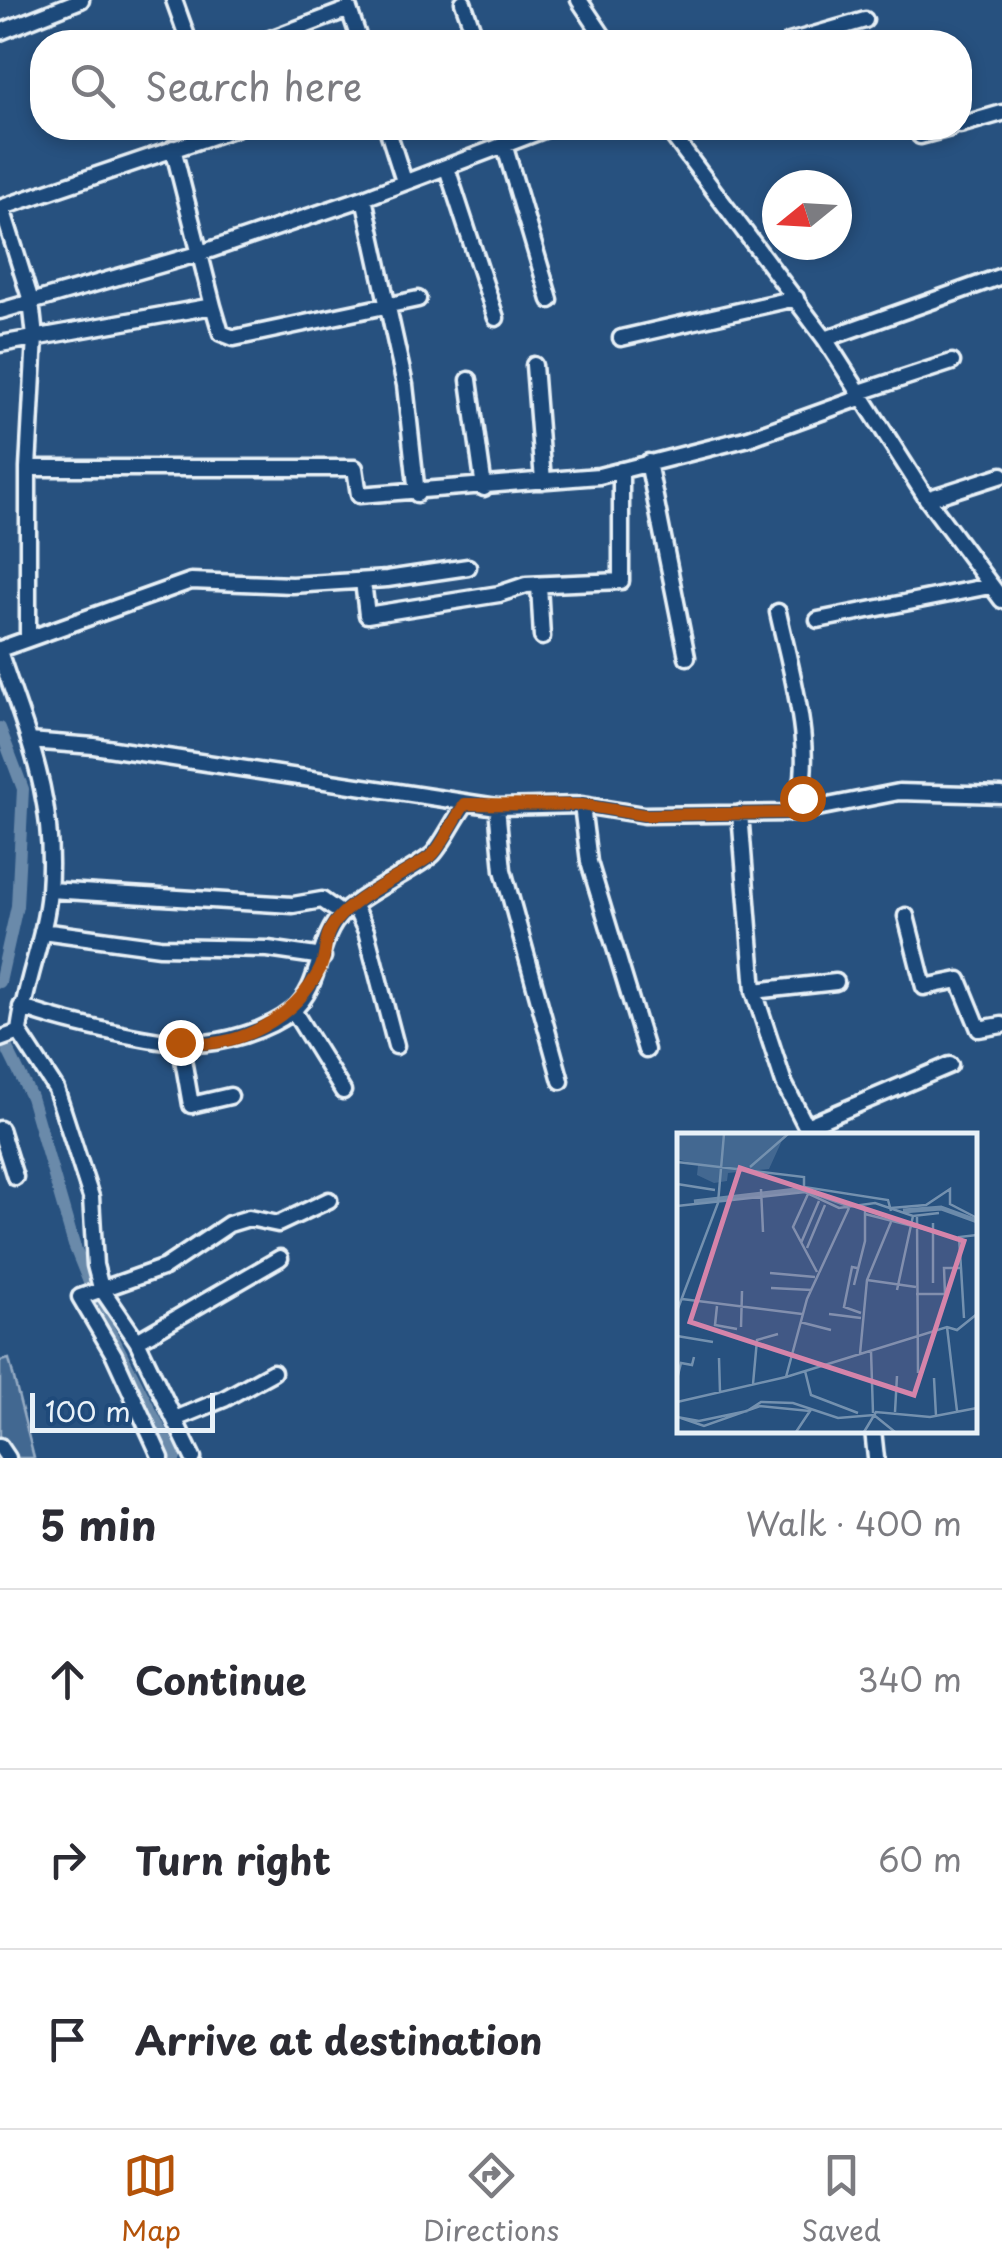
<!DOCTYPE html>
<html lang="en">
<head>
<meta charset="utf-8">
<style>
	:root { --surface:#fff; --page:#f2f2f3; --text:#2b2b33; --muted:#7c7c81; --line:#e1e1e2; --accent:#b45309 }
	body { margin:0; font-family:"Playpen Sans",sans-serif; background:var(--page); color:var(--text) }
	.compass { position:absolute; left:762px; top:170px; width:90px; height:90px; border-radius:50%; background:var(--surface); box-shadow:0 5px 15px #0003; rotate:252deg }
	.scale { position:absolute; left:30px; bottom:25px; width:185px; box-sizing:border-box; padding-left:10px; border:5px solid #e8f1f8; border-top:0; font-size:28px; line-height:35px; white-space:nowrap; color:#e8f1f8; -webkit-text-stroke:8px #1f4a7a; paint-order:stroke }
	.stop { position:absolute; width:30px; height:30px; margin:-22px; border:8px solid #b45309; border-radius:50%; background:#fff }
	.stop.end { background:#b45309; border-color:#fff; box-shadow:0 2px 10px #0008 }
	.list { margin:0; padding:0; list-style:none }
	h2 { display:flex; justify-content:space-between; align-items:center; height:130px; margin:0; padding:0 40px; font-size:42px }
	h2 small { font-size:32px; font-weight:400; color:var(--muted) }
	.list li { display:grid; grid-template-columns:65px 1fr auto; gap:30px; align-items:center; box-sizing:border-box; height:180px; padding:0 40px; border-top:2px solid var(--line) }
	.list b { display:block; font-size:38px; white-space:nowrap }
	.list em { font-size:32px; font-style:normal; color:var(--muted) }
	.icon { flex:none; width:55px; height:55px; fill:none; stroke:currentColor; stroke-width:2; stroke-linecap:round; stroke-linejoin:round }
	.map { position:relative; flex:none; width:1002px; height:1458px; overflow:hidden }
	.search { position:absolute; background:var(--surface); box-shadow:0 5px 15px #0003; left:30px; right:30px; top:30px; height:110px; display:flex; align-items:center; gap:25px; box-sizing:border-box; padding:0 35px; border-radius:40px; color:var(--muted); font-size:38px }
	.sheet { height:670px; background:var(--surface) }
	nav { display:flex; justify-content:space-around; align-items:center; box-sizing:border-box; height:140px; border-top:2px solid var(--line); background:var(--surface); font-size:28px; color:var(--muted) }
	nav a { display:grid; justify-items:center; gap:5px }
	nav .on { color:var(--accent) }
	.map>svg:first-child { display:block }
	.green { fill:#436891; stroke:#96acc4; stroke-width:2.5 }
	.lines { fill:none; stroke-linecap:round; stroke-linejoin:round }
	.canal { stroke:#6b8aaa; stroke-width:12 }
	.minor-casing { stroke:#e8f1f8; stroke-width:21 }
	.minor { stroke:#1f4a7a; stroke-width:14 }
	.route { stroke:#b45309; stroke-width:12 }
	.inset-river { fill:none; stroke:#6b8aaa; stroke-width:5 }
	.inset-road { fill:none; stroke:#7491af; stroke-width:2.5 }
	.view { fill:#d584aa; fill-opacity:0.15; stroke:#d584aa; stroke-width:5 }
	.inset-edge { fill:none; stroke:#e8f1f8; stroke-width:5 }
</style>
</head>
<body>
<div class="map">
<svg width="1002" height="1458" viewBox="0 0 1002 1458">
	<rect width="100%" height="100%" fill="#27517f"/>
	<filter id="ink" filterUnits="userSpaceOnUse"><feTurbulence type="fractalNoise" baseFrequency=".01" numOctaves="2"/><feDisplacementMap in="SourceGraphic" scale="20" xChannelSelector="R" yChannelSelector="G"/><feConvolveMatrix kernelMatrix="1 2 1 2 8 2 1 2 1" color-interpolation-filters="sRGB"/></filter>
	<g filter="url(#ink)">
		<path class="green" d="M9,1359L34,1458H0V1361Z"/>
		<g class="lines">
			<path class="canal" d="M0,728L23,789L17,906L0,982
				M0,1034L31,1097L74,1245L105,1322L175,1458"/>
			<defs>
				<path id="minor" d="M174,0L189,42
					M579,0L607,42
					M463,2L477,42
					M0,32L81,0
					M262,42L349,9L360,42
					M789,42L865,20
					M960,125L1002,113
					M387,128L404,181
					M504,128L509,142
					M667,128L825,339L927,499L1002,600
					M920,136L950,128
					M504,144L550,300
					M173,148L213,306
					M447,168L496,318
					M364,198L405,385L417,494
					M0,208L236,128
					M2,208L31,301L35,337L28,468V636
					M0,311L201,253L364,198L549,128
					M621,338L796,298
					M825,339L1002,276
					M0,344L213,306L221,333L234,338L418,299
					M534,365L543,481
					M469,380L484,488
					M860,392L952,362
					M648,462L687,657
					M28,468H355L359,495L599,476L749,438L863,397
					M927,499L1002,475
					M363,581L367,615L499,594L526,585L621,581V470
					M539,585L542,637
					M778,612C789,664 821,767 792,813
					M818,620L990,586
					M0,649L191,581L292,585L387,579L468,567
					M0,654C28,738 56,799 49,891C45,939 24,984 19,1032L56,1089L91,1197L95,1265L101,1288L137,1341L193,1458
					M29,741L94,746L497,807L582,805L644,815L792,813L899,792L1002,795
					M582,805L589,862L646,1050
					M497,807L503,870L561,1081
					M740,813L754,991L784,1083L811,1136
					M49,890L293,905L322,900L342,914
					M354,906L366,931L396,1046
					M906,916L924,987L959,980L979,1029L1002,1025
					M42,931L160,947L268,949L323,957
					M754,991L836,982
					M21,1007C56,1021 156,1044 192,1044C224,1043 267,1031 292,1011C324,984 315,940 343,913C370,889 405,876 432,855C441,847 456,816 465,805
					M293,1010L343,1091
					M0,1039L19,1032
					M180,1042L191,1105L230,1096
					M809,1125L950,1065
					M0,1129L15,1177
					M137,1341L280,1258
					M175,1419L224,1399L273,1372
					M873,1430L876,1458
					M0,1446L8,1458
					M161,1458L114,1355L80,1297L165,1267L229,1224L249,1218L278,1224L329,1200"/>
			</defs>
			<use href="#minor" class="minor-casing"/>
			<use href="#minor" class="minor"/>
		</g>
	</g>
	<g class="lines" filter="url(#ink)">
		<path class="route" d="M180,1042C237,1052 295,1017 320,969C330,948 319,937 342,914C368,889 403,876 432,855C441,848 456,816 465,804L582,805L644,815L792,813L802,798"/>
	</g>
	<g transform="translate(677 1133)">
		<rect width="300" height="300" fill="#27517f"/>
		<path d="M0,1H108L92,36L51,40L50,48L37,50L20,42L21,32L0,26Z" fill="#436891"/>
		<path class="inset-river" d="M17,69L127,56L171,72M226,78L264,75L300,88"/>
		<path class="inset-road" d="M0,29L127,44V54L211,67L214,78M73,34L111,1M0,51L38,57M84,56L86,99M131,61L116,94L140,139M0,73L128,59L162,75L198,70L236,83L262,80M214,75L249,72L273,56V71L300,85M188,81L255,98M240,82L241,240M256,90V150M124,110L142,68M130,115L148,72M180,135L175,134L167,174L184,180M284,135L287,185M93,140L138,144M190,147L239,154M177,152L188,108V75M94,155L135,157M220,157L236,83M239,161H268L267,135H284L282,104L300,102M5,166L125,181M40,173L38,192L60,196M0,178L41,70L47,1M152,181L184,185M123,189L154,197M64,194L65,158M270,194L280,278M0,203L36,209M194,218L196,280M183,221L190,147L214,89M42,225L43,259M128,238L134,262L181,280M109,244L130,166L172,75M257,245L259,283M0,246L4,230L15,232L17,224M76,251L80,207L101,201M0,269L109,244L270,194L280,197L300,181M218,279L220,243M0,284L22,288L70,278L84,269L116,270L161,285L197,282L218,299M4,285L27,293L83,273L133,278L119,299M187,299L199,279L253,284L300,275"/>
		<path class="view" d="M63,35L287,108L237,262L13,189Z"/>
		<rect width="300" height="300" class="inset-edge"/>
	</g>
</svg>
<svg class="compass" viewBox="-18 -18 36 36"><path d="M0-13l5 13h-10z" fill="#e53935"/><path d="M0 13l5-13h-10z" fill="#7c7c81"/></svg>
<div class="scale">100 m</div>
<div class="stop" style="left:802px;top:798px"></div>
<div class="stop end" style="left:180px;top:1042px"></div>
<div class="search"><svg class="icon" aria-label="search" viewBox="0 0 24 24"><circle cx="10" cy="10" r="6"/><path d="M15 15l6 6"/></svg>Search here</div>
</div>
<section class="sheet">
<h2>5 min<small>Walk · 400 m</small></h2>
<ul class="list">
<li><svg class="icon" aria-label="ahead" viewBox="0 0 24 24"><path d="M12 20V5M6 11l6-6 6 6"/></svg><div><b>Continue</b></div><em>340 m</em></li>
<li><svg class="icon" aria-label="right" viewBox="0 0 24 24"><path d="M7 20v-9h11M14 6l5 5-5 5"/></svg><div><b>Turn right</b></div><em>60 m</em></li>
<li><svg class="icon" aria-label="arrive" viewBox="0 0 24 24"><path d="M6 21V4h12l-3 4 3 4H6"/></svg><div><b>Arrive at destination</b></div></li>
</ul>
</section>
<nav>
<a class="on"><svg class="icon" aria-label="map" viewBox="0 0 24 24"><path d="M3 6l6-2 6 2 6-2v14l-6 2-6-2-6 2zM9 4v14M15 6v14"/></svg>Map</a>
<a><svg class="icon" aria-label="directions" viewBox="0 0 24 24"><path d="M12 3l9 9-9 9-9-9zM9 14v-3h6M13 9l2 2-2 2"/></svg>Directions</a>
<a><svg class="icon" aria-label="saved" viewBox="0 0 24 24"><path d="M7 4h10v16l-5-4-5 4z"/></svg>Saved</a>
</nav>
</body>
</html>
